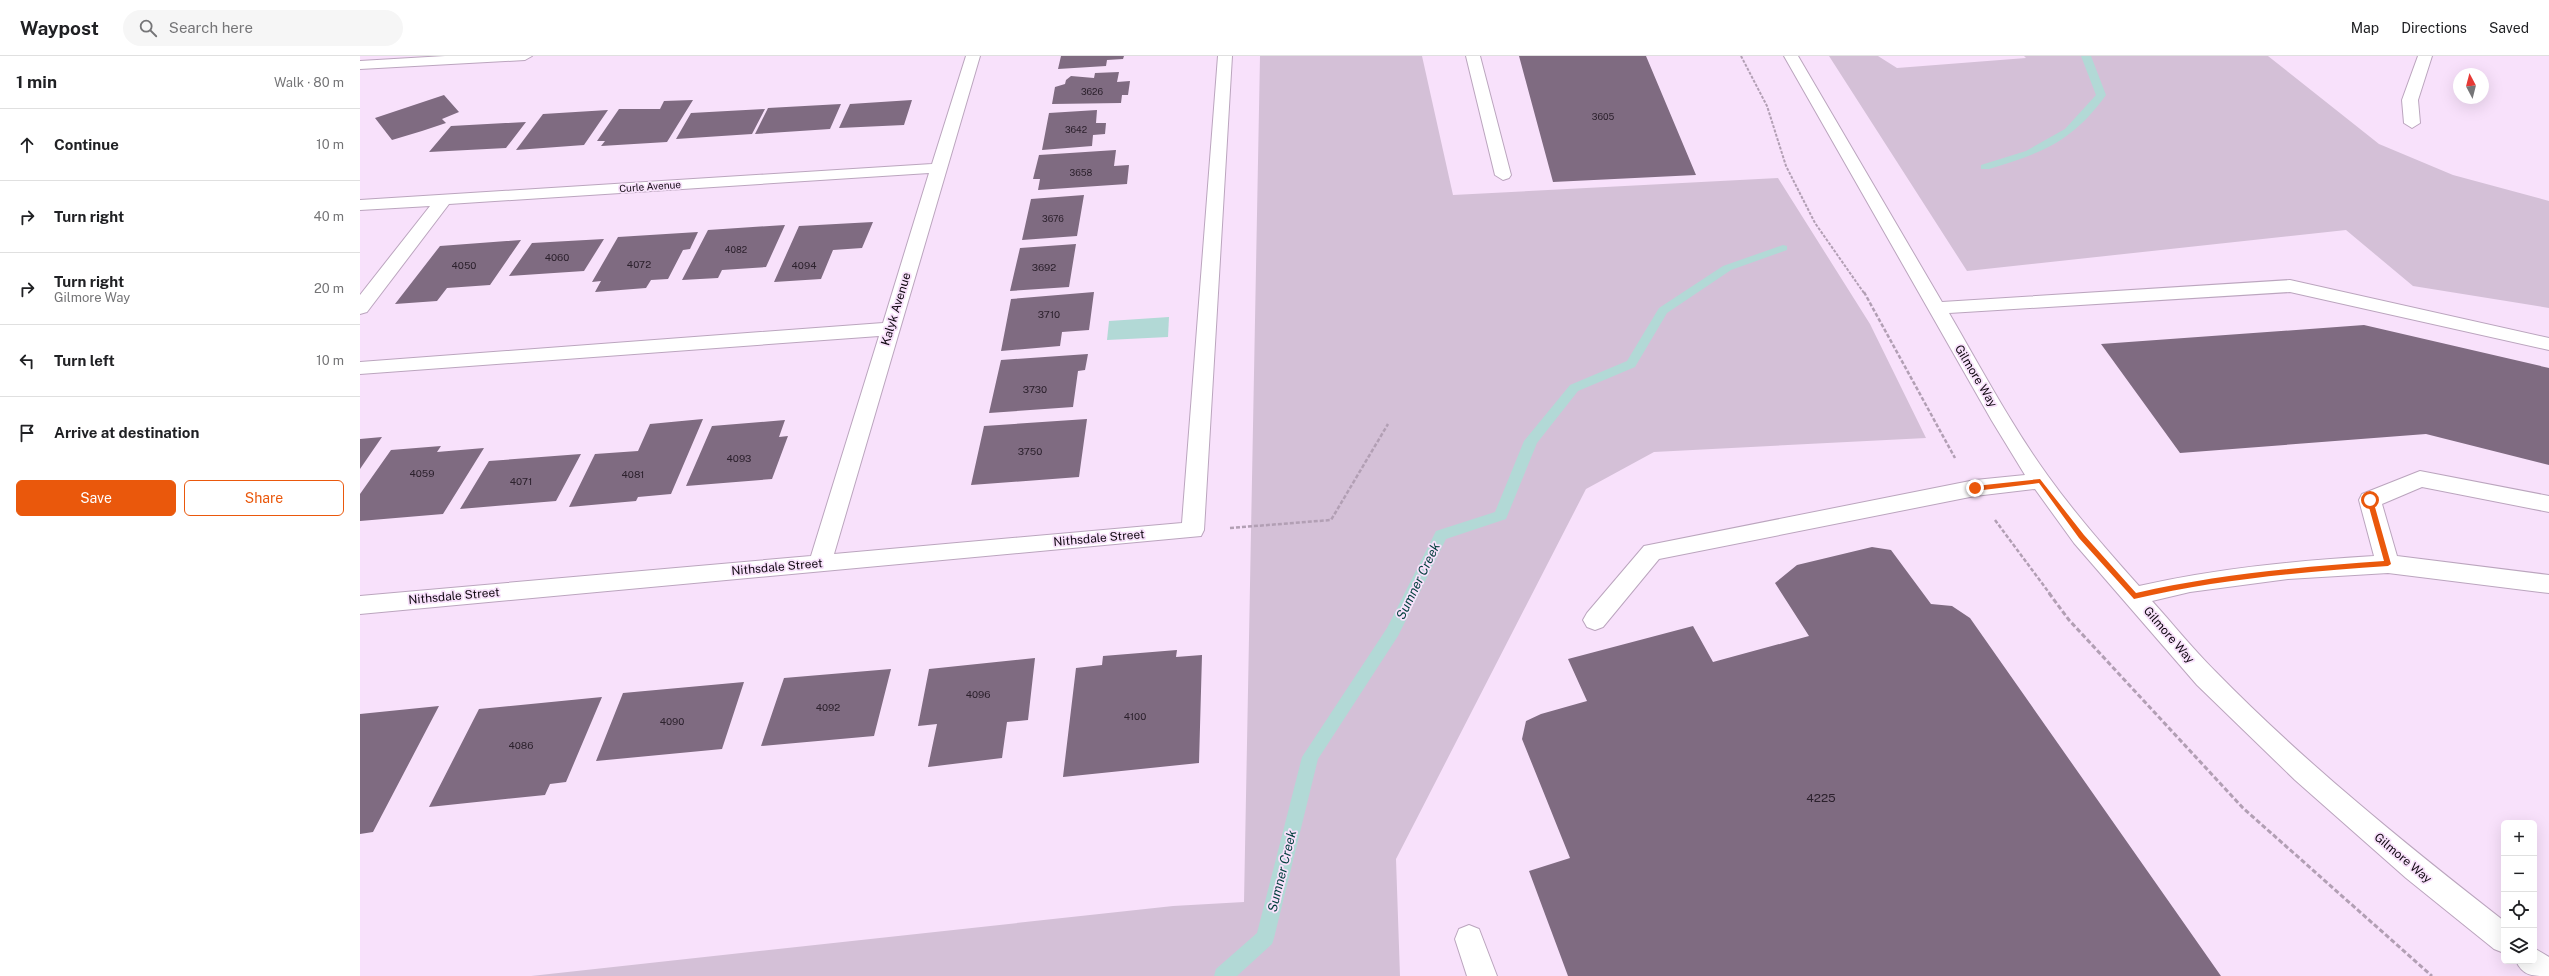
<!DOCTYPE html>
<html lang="en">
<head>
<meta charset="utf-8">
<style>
	:root { --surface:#fff; --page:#f6f6f6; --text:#202124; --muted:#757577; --line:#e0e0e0; --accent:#ea580c }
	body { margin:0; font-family:"Public Sans",sans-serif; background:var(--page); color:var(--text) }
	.controls { position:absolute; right:12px; bottom:12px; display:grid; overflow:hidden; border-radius:6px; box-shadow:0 4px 16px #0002 }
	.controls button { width:36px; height:36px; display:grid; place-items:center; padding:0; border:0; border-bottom:1px solid var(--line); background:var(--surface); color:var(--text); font:20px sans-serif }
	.compass { position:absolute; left:2093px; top:12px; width:36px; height:36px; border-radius:50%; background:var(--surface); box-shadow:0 4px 16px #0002; rotate:353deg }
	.stop { position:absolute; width:12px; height:12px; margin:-9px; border:3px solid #ea580c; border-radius:50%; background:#fff }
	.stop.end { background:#ea580c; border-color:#fff; box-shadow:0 1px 4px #0008 }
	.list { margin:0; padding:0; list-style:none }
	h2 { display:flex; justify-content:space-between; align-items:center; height:52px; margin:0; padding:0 16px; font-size:17px }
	h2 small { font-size:13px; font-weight:400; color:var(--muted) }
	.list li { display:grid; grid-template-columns:26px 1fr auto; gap:12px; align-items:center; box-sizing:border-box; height:72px; padding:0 16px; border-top:1px solid var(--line) }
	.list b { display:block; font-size:15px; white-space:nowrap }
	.list p { margin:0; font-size:13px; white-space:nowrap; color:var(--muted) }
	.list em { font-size:13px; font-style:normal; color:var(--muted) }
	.actions { display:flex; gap:8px; padding:12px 16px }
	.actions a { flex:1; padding:9px 0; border:1px solid var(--accent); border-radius:6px; text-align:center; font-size:14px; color:var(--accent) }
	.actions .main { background:var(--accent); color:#fff }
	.icon { flex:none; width:22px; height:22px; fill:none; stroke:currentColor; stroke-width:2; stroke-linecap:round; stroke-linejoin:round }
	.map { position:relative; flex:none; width:2189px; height:920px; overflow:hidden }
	header { display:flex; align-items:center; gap:24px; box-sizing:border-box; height:56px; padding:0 20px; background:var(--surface); border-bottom:1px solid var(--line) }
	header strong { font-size:19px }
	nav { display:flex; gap:22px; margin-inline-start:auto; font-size:14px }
	.search { width:280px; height:36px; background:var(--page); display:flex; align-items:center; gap:10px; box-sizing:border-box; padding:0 14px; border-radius:22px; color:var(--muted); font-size:15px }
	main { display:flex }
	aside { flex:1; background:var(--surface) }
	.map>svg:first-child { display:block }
	.green { fill:#d4c0d7 }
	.water { fill:#b2d9d6 }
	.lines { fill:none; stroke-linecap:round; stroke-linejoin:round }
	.stream { fill:#b2d9d6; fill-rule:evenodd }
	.building { fill:#7f6b81 }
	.minor-casing { stroke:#bba5be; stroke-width:2 }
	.path-far2 { stroke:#b29fb4; stroke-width:2; stroke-dasharray:3 1.5; stroke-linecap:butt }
	.path-far1 { stroke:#b29fb4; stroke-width:2.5; stroke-dasharray:4 2; stroke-linecap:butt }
	.path { stroke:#b29fb4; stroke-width:3; stroke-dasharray:5 2.5; stroke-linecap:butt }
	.minor { fill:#fff; fill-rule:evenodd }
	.route { fill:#ea580c }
	.labels { text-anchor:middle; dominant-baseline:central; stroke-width:3.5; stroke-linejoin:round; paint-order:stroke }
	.far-number-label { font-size:9px; fill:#2c212d }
	.far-street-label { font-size:10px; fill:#100811; stroke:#f8e1fb }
	.number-label { font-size:10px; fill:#2c212d }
	.street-label { font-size:12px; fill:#100811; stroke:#f8e1fb }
	.near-number-label { font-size:12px; fill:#2c212d }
	.water-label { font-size:13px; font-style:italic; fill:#003e3c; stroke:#f8e1fb }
</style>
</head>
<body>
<header>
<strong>Waypost</strong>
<div class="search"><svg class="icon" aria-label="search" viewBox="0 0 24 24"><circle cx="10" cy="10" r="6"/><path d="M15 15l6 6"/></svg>Search here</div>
<nav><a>Map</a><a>Directions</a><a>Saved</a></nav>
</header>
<main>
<aside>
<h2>1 min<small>Walk · 80 m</small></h2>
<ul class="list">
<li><svg class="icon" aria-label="ahead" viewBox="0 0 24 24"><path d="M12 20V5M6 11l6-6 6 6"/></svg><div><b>Continue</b></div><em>10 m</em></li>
<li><svg class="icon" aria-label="right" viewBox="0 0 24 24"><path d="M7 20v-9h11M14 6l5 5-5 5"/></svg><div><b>Turn right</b></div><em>40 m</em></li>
<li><svg class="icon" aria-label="right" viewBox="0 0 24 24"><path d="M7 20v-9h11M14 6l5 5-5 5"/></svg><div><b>Turn right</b><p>Gilmore Way</p></div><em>20 m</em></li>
<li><svg class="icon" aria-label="left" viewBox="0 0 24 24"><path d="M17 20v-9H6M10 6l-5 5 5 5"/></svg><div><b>Turn left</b></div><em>10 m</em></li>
<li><svg class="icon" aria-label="arrive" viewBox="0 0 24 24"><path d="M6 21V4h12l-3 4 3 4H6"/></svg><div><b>Arrive at destination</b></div></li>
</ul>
<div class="actions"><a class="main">Save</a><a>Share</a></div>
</aside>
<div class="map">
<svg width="2189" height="920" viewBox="0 0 2189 920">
	<rect width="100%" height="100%" fill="#f8e1fb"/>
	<path class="green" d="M900,0H1062L1093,139L1418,122L1510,268L1566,382L1294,396L1226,433L1036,803L1040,920H171L813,850L884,846Z
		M1469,0H1518L1537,12L1666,2L1664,0H1908L2019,88L2093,119L2189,145V252L2053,230L1986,174L1607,215Z"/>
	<path class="water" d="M809,261L808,281L747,284L749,265Z"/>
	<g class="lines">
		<path class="stream" d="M1721,0H1731L1746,39C1712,86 1682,97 1629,113H1621V109L1666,95L1705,73L1736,39Z
			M1423,189L1427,190V194L1371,214L1307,257L1275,311L1218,335L1177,387L1146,463L1086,483L1038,580L958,703L914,882L912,888L877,920H854L856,913L897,877L942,701L1027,572L1076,475L1135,456L1164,385L1210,329L1267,305L1299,252L1363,210Z"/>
	</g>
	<path class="building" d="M701,0H764L763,3L747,4L746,10L698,13Z
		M1159,0H1286L1336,119L1193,126Z
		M759,16L757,26L770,25L768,39H762L761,47L692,48L695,31L705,28L706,24L711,20L734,22L735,17Z
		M84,39L99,56L82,63L86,67L62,75L32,84L15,62Z
		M333,44L307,86L241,90L245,85H237L259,53H300L304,45Z
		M552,44L544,69L479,72L490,48Z
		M481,48L470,73L395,78L408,52Z
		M405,53L392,78L316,83L331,57Z
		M248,54L224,89L156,94L183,58Z
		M737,54L736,67H746L745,78L733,79L732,90L682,94L689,57Z
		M166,66L146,92L69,96L91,70Z
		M756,94L754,110L769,109L767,128L678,134L680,123H673L679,99Z
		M724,139L717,180L662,184L671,143Z
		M513,166L502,192L473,194L461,223L414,226L439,170Z
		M425,169L406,211L362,214L358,222L322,224L348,174Z
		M338,176L330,193L323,194L308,223L291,224L286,232L235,236L241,225L232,226L258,181Z
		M244,183L224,215L149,220L172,187Z
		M161,184L130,229L87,232L77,245L35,248L80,190Z
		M716,188L709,231L650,235L660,192Z
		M734,236L729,274L702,276L700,290L641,295L651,243Z
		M2004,269L2189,312V409L2066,378L1820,397L1741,288Z
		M728,298L725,314L718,315L713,351L629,357L641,304Z
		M343,363L311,438L278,441L276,445L209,451L235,398L278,395L290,368Z
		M727,363L719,421L611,429L624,370Z
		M425,364L419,381L428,380L412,423L326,430L352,370Z
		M22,381L0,413V383Z
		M81,390L77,396L124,392L83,458L0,465V438L31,394Z
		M221,398L196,445L100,453L129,405Z
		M1512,491L1531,494L1571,548L1592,550L1610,562L1861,920H1208L1169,815L1210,802L1162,683L1166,665L1181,658L1227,645L1208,603L1333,570L1353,606L1449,580L1415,527L1437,509Z
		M817,594L816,601L842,599L839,707L703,721L716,612L742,609L743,600Z
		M675,602L668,664L647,666L642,702L568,711L577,668L558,670L569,613Z
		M531,613L514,680L401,690L424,622Z
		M384,626L362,693L236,705L263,637Z
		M242,641L206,726L190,728L185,739L69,751L119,653Z
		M79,650L13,776L0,778V658Z"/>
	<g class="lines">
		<defs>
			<path id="minor" d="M85,0H172L165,4L0,13V5Z
				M606,0H620L474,498L822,467L858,0H872L844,474L841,480L0,558V540L451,500L519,280L0,318V306L523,267L569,117L89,148L7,256L0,258V239L70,150L0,154V144L572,108Z
				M1106,0H1120L1151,119L1149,122L1143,124L1135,119Z
				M1424,0H1438L1582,246L1930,224L2189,282V294L1930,236L1589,257C1621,312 1651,369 1688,420C1716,459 1747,494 1779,530C1857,512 1935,505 2014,500L1999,444L2002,438L2060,415L2189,440V456L2062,431L2022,448L2037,500L2189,519V537L2028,517L1928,523L1830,536L1792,545C1813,568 1833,593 1855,615C1944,706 2044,787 2144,865V897L2134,893L2046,822L1935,724L1837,629L1714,487L1675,433L1615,440L1299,503L1243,571L1235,574L1227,571L1223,564L1227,557L1284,490L1615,424L1665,419L1632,365Z
				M2058,0H2072L2058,44L2060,67L2052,72L2044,67L2042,44Z
				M1109,869L1119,873L1137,920H1107L1095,883L1099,873Z
				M2174,892L2189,901V920C2172,920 2163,920 2156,905H2174Z"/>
		</defs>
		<use href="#minor" class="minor-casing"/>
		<path class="path-far2" d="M1381,0L1407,50L1426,110L1455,167L1504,237"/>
		<path class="path-far1" d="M1504,236L1595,402
			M1635,464L1690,538
			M870,472L971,464L1028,368"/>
		<path class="path" d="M1689,537L1709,564L1883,752L2072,920"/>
		<use href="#minor" class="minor"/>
	</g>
	<path class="route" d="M1680,423L1724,479L1776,537C1858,518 1940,511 2024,505L2007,444L2010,442L2013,444L2031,508L2028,510C1942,516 1858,523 1774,543L1719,482L1679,427L1615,435L1612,432L1615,430Z"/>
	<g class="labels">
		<g class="far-number-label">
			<text x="732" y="35">3626</text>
			<text x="1243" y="60">3605</text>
			<text x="716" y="73">3642</text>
			<text x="721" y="116">3658</text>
			<text x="693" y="162">3676</text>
			<text x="376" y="193">4082</text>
		</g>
		<g class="far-street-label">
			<text transform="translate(290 130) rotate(-4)">Curle Avenue</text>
		</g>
		<g class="number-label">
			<text x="197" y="201">4060</text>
			<text x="279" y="208">4072</text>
			<text x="104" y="209">4050</text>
			<text x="444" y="209">4094</text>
			<text x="684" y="211">3692</text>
			<text x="689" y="258">3710</text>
			<text x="675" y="333">3730</text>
			<text x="670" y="395">3750</text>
			<text x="379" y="402">4093</text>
			<text x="62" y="417">4059</text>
			<text x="273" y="418">4081</text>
			<text x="161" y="425">4071</text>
			<text x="618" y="638">4096</text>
			<text x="468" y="651">4092</text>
			<text x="775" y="660">4100</text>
			<text x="312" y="665">4090</text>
			<text x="161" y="689">4086</text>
		</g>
		<g class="street-label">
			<text transform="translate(536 253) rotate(-73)">Kalyk Avenue</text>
			<text transform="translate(1616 320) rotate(59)">Gilmore Way</text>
			<text transform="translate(739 482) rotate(-5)">Nithsdale Street</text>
			<text transform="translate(417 511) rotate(-5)">Nithsdale Street</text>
			<text transform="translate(94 540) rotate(-5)">Nithsdale Street</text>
			<text transform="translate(1809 579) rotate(49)">Gilmore Way</text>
			<text transform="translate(2043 802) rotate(40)">Gilmore Way</text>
		</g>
		<g class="near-number-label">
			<text x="1461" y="742">4225</text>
		</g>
		<g class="water-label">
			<text transform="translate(1058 525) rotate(-64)">Sumner Creek</text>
			<text transform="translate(922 815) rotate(-76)">Sumner Creek</text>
		</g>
	</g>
</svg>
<div class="controls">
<button>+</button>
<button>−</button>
<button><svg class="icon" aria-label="locate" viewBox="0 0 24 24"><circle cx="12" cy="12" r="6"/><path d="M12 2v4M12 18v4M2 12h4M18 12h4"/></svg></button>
<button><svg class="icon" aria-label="layers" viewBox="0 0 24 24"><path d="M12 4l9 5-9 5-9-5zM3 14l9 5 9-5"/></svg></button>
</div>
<svg class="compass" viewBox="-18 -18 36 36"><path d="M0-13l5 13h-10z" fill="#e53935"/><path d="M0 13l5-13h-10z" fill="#757577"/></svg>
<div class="stop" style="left:2010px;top:444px"></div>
<div class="stop end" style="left:1615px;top:432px"></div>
</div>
</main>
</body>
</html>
